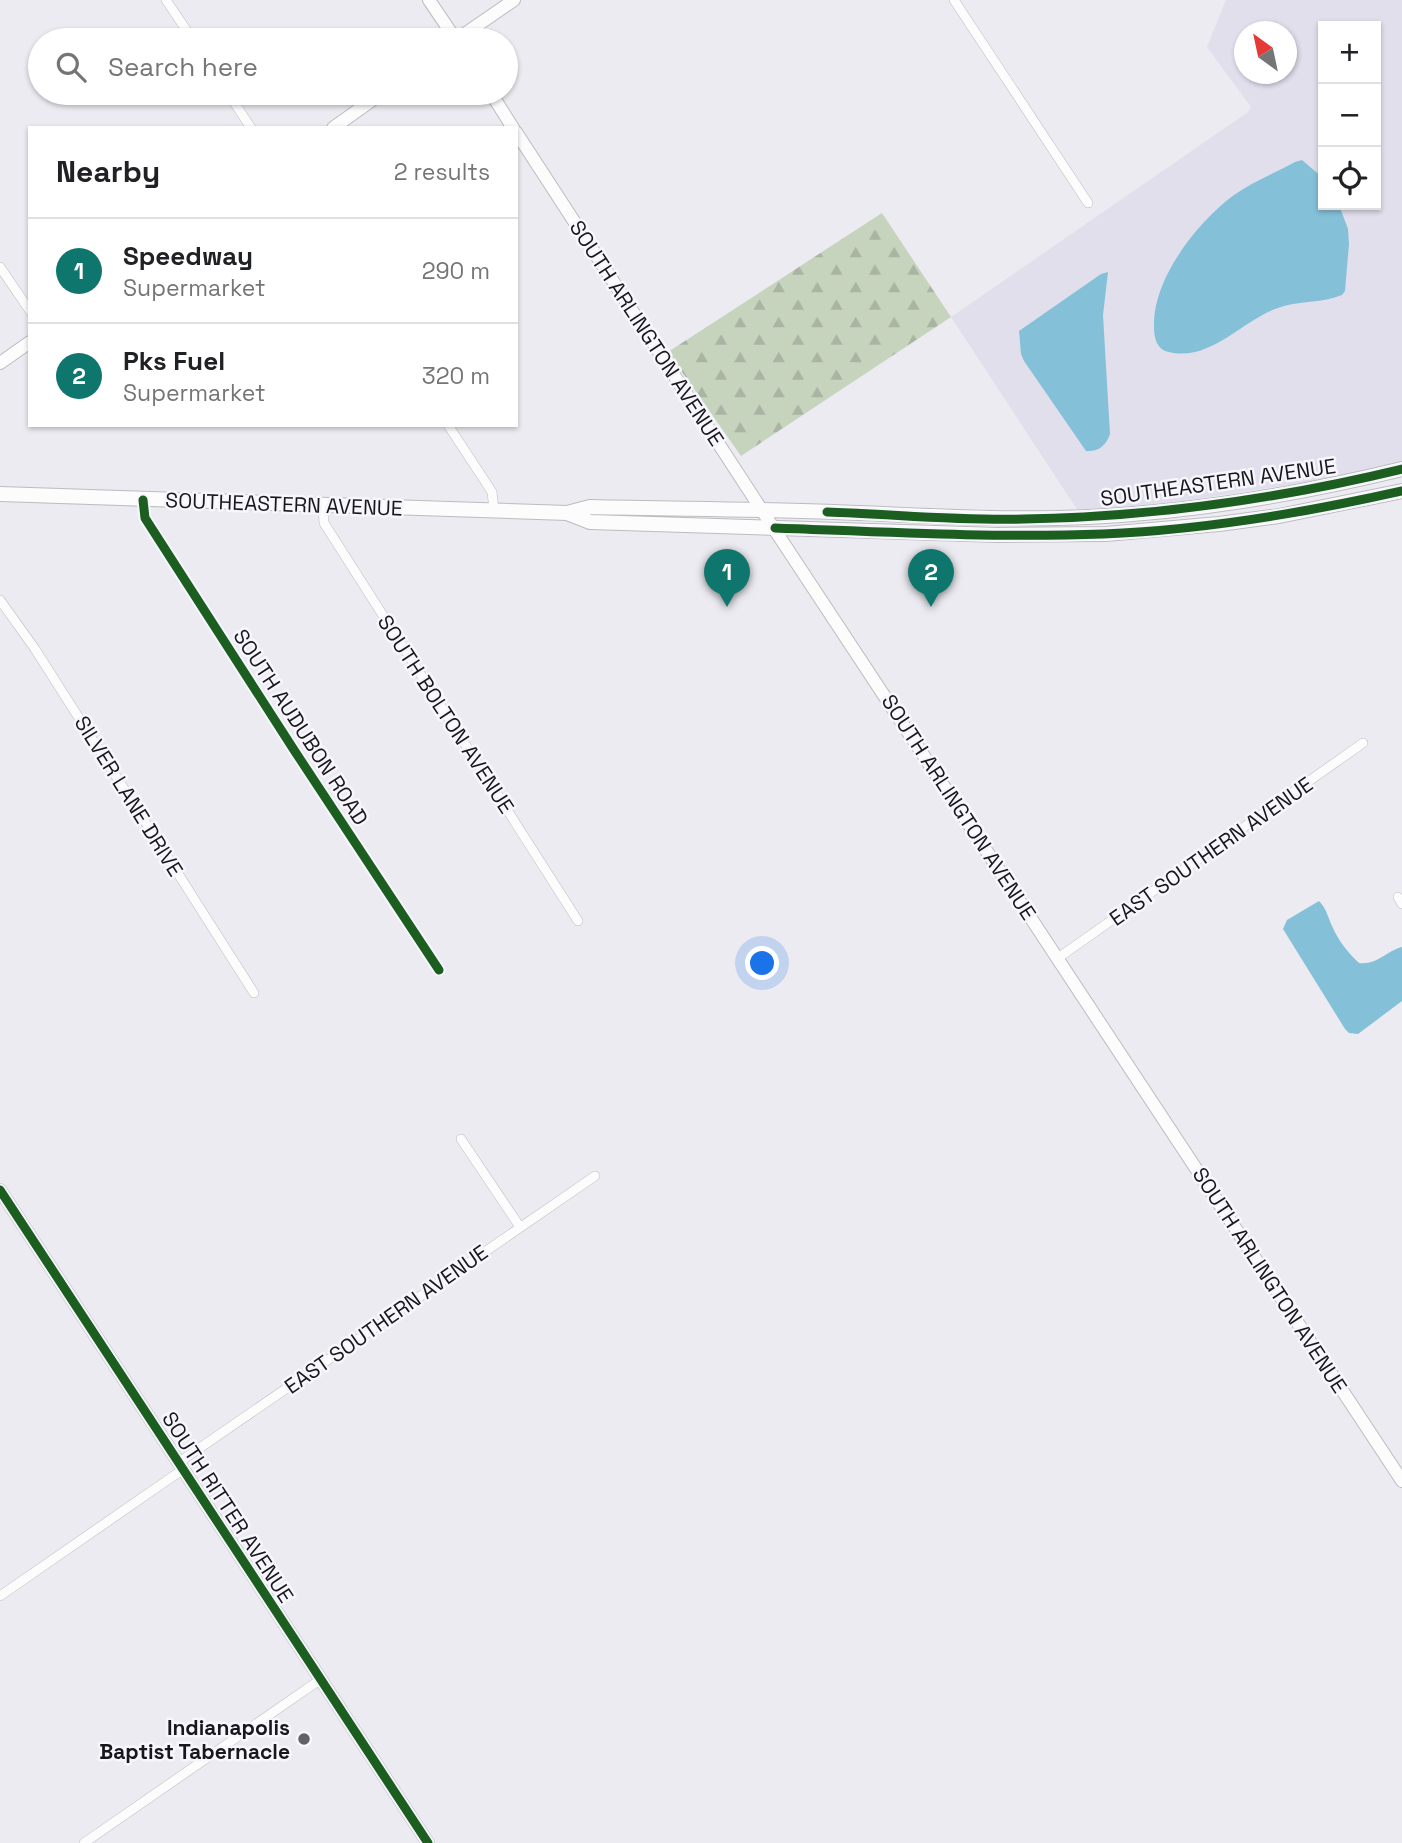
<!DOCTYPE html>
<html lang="en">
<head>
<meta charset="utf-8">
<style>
	:root { --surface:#fff; --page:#f2f2f2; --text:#202124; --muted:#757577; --line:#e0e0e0; --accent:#0f766e }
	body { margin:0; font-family:"Space Grotesk",sans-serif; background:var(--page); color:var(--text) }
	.controls { position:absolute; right:21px; top:21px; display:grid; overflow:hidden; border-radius:0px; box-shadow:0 2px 5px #0004 }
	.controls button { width:63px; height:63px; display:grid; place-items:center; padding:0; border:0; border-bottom:2px solid var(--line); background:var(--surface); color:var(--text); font:35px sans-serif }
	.compass { position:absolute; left:1234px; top:21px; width:63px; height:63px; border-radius:50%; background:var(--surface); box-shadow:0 2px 5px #0004; rotate:327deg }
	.you { position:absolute; left:763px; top:964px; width:24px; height:24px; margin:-18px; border:5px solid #fff; border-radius:50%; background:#1a73e8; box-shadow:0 0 0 10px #1a73e833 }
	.badge { display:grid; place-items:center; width:46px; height:46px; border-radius:50%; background:var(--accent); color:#fff; font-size:23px; font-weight:700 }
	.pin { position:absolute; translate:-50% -58px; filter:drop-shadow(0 2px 4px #0008) }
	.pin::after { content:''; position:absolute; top:37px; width:24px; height:21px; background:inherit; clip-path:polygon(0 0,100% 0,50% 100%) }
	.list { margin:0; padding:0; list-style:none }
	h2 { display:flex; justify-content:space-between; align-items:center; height:91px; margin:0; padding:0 28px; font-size:30px }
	h2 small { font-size:23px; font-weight:400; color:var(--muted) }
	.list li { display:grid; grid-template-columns:46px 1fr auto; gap:21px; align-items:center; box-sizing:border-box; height:105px; padding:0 28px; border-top:2px solid var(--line) }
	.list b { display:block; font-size:26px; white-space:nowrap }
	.list p { margin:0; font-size:23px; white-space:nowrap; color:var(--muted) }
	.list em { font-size:23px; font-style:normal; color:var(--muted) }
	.icon { flex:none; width:38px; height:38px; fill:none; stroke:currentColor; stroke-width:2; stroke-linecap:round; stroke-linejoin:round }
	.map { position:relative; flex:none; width:1402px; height:1843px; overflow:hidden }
	.search { position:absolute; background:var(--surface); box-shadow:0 2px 5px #0004; left:28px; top:28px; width:490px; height:77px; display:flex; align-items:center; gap:18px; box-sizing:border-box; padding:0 24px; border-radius:38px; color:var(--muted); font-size:26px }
	.panel { position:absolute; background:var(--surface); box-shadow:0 2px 5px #0004; left:28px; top:126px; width:490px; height:301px; border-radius:0px }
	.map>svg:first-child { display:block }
	.built { fill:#e1dfec; fill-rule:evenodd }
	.forest { fill:url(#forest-firs) }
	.water { fill:#84c0d8 }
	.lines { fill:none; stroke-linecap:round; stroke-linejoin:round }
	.street-casing { stroke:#bcbcc0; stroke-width:10 }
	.secondary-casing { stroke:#bcbcc0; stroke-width:14 }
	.primary-casing { stroke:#bcbcc0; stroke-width:16 }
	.street { stroke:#fcfcfd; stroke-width:9 }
	.secondary { stroke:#fcfcfd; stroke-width:12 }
	.primary { stroke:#fcfcfd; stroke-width:14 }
	.cycleway-casing { stroke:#f7f6fd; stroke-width:13 }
	.cycleway { stroke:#1b5e20; stroke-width:9 }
	.poi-dot { fill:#626166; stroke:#f7f6fd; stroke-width:2.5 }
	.labels { text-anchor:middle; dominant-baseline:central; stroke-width:5; stroke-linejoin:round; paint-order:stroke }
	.street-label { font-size:21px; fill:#18171b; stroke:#f7f6fd }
	.poi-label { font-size:21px; font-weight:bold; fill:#18171b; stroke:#f7f6fd; text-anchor:end }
</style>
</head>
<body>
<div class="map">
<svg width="1402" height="1843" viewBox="0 0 1402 1843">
	<defs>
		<pattern id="forest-firs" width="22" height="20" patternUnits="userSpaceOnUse" patternTransform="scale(1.75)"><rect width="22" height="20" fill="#c6d4bd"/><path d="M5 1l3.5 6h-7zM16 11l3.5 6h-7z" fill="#a9b5a2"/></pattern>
	</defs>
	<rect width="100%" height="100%" fill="#ecebf1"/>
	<path class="built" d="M1226,0H1402V467L1082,517L951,317L1248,112L1251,107L1207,47ZM1323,26H1376V205H1323ZM1244,32H1286V74H1244Z"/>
	<path class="forest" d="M882,213L951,317L741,456L668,352Z"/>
	<path class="water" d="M1302,160L1323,178V205H1339L1348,229L1349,244L1345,291L1342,295C1321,304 1296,300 1275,309C1241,322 1209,362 1169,352C1157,350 1154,338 1154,327C1152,280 1197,222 1234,195C1252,182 1275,173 1295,162Z
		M1108,272L1103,315L1110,434C1106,446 1098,452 1086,451L1024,361L1021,354L1019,331L1101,274Z
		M1319,901C1326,908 1328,917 1332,926C1338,940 1348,953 1359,963C1378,965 1386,951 1402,947V1001L1358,1034L1349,1033L1345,1029L1283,929L1287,920Z"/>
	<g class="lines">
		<defs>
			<path id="street" d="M166,0L193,40
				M954,0L1088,203
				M228,93L251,128
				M0,267L30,311
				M448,425L492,492L494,510
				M143,500L145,518L294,750L439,970
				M323,505L324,523L578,921
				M0,600L35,649L254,993
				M1398,897L1402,904
				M1058,958L1363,743
				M461,1139L520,1227
				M178,1463L595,1176
				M0,1596L182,1470
				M84,1843L321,1679"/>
			<path id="secondary" d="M429,0L456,40
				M456,40L514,0
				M491,93L513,128
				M333,128L382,93
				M516,132L763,512L1402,1481
				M0,363L30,342
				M0,1190L428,1843"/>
			<path id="primary" d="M0,494L567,513L590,507C671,509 753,509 834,512C919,515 1003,521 1088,517C1194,512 1299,494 1402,469
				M567,513L590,522L998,535L1106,534L1219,524L1279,516L1402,491"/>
		</defs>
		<use href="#street" class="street-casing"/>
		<use href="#secondary" class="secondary-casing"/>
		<use href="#primary" class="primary-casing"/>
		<use href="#street" class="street"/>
		<use href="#secondary" class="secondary"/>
		<use href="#primary" class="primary"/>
		<defs>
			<path id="cycleway" d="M143,500L145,518L294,750L439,970
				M827,512C893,514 959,521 1024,519C1151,517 1278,499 1402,469
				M775,528C884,532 994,538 1103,534C1204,530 1304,513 1402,491
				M0,1190L428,1843"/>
		</defs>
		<use href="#cycleway" class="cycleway-casing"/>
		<use href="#cycleway" class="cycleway"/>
	</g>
	<circle class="poi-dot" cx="304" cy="1739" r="7"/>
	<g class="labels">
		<g class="street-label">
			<text transform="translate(647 333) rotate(57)">SOUTH ARLINGTON AVENUE</text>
			<text transform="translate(1218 482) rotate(-8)">SOUTHEASTERN AVENUE</text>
			<text transform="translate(284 504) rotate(2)">SOUTHEASTERN AVENUE</text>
			<text transform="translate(446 714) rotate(57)">SOUTH BOLTON AVENUE</text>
			<text transform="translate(301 727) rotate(57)">SOUTH AUDUBON ROAD</text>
			<text transform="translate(129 796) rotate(58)">SILVER LANE DRIVE</text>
			<text transform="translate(959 807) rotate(57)">SOUTH ARLINGTON AVENUE</text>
			<text transform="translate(1211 851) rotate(-35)">EAST SOUTHERN AVENUE</text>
			<text transform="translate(1270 1280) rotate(57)">SOUTH ARLINGTON AVENUE</text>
			<text transform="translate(386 1319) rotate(-35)">EAST SOUTHERN AVENUE</text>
			<text transform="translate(228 1507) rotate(57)">SOUTH RITTER AVENUE</text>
		</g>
		<g class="poi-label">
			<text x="290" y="1727">Indianapolis<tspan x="290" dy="24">Baptist Tabernacle</tspan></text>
		</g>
	</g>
</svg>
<div class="controls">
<button>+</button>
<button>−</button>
<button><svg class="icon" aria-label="locate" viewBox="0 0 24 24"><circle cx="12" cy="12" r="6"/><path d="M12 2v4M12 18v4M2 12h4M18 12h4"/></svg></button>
</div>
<svg class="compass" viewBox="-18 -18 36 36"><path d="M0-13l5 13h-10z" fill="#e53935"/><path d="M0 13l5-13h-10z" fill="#757577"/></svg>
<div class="you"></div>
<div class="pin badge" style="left:727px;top:607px">1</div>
<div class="pin badge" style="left:931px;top:607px">2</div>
<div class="search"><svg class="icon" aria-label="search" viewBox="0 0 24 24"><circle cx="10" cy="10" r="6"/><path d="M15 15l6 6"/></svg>Search here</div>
<section class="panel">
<h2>Nearby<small>2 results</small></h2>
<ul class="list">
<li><span class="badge">1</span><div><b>Speedway</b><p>Supermarket</p></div><em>290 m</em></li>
<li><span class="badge">2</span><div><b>Pks Fuel</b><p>Supermarket</p></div><em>320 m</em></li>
</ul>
</section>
</div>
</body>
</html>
